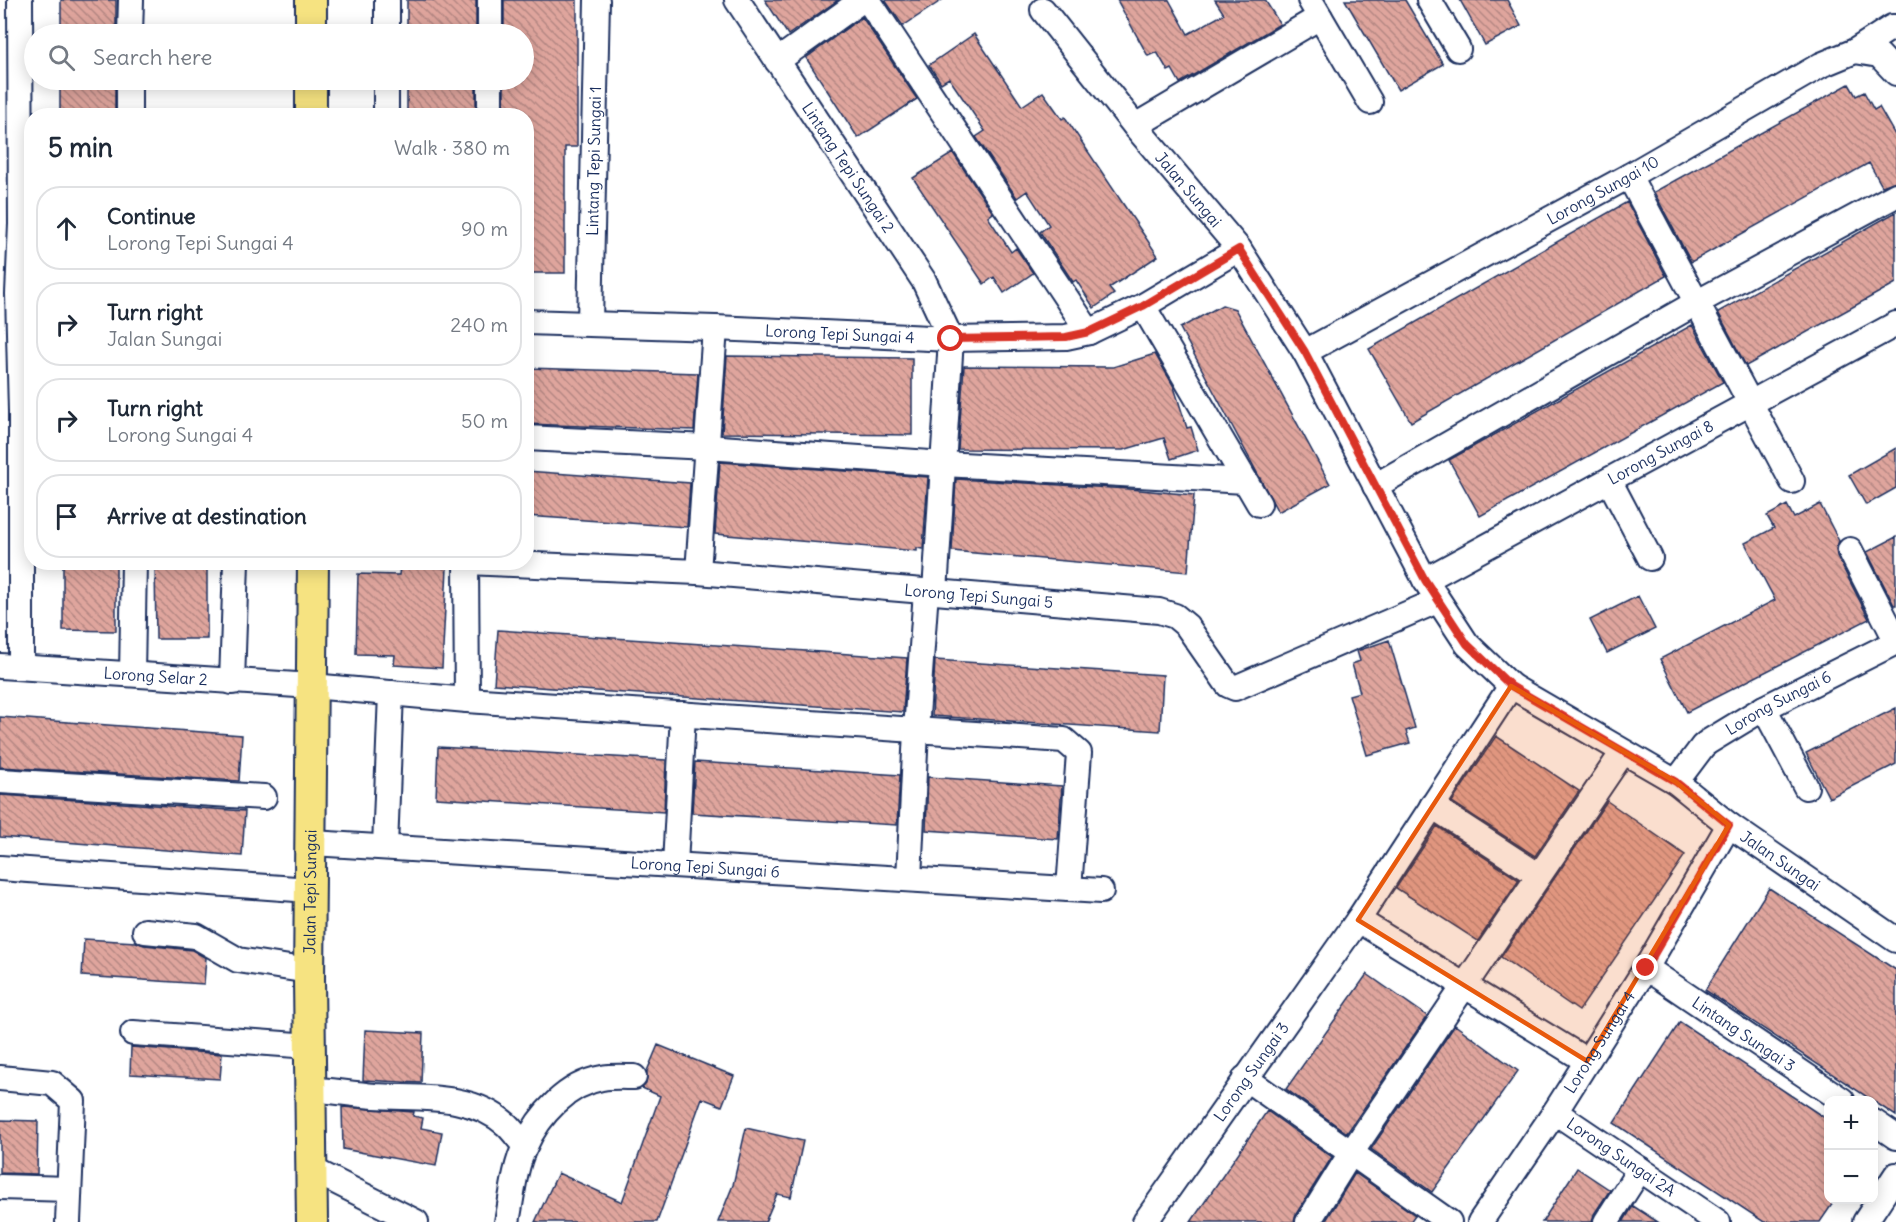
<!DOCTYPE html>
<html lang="en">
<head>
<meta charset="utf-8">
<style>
	:root { --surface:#fff; --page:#f2f2f3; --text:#1f2937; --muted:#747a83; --line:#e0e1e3 }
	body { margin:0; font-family:Delius,sans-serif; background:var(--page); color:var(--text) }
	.controls { position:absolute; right:18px; bottom:18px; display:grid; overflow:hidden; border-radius:12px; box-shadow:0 3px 15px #0003 }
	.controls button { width:54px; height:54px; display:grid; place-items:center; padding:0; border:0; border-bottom:2px solid var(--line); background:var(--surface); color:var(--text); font:30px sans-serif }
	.stop { position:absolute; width:18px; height:18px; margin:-14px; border:4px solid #d93025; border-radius:50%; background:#fff }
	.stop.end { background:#d93025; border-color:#fff; box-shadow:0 2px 6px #0008 }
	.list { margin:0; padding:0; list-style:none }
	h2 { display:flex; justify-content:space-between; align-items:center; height:78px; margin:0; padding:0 24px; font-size:26px }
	h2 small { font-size:20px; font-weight:400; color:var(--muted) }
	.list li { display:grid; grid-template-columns:39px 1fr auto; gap:18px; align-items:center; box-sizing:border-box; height:84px; margin:0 12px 12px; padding:0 12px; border:2px solid var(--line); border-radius:24px }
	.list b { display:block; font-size:22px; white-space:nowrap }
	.list p { margin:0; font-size:20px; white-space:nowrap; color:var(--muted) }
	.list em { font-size:20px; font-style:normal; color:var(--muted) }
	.icon { flex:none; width:33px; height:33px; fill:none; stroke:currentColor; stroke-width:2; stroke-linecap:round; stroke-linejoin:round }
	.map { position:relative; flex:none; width:1896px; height:1222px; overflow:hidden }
	.search { position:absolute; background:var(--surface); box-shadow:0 3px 15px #0003; left:24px; top:24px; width:510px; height:66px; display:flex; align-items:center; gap:15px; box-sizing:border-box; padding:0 21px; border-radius:33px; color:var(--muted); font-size:22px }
	.panel { position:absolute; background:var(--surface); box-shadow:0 3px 15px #0003; left:24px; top:108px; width:510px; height:462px; border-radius:24px }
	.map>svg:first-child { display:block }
	.building { fill:url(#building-back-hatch); stroke:#1b2f5e; stroke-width:1.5 }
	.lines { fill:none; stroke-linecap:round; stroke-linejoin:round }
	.minor-casing { stroke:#1b2f5e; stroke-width:28 }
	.major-casing { stroke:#1b2f5e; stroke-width:34 }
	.minor { stroke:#fff; stroke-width:24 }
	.major { stroke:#f6e381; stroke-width:30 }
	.route { stroke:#d93025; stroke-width:8 }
	.marked { fill:#e8590c; fill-opacity:0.2; stroke:#e8590c; stroke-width:4.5; stroke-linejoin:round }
	.labels { text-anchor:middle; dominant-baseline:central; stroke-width:6; stroke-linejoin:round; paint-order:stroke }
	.street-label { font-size:16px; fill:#1b2f5e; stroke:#fff }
</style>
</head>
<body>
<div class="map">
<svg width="1896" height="1222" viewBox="0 0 1896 1222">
	<defs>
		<pattern id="building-back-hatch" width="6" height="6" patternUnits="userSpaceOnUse" patternTransform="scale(1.5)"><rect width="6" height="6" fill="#dfa59d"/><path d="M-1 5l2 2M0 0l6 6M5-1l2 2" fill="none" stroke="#b48783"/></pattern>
	</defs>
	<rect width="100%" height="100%" fill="#fff"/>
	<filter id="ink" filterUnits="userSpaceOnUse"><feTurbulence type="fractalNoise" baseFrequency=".0167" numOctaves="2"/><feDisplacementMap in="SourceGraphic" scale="12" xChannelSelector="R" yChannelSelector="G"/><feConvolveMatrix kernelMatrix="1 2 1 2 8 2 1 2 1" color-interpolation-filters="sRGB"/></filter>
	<g filter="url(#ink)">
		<path class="building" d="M61,0H116V34H61Z
			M407,0H476V34H407Z
			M504,0H577V147H565V273H526V116H504V80H524V34H504Z
			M765,0H838L788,35Z
			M885,0H942L903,26Z
			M1117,0H1169L1188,34L1224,14L1215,0H1265L1280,24L1180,83L1172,69L1168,71L1157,52L1148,56Z
			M1345,0H1405L1443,64L1398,90Z
			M1460,0H1507L1521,26L1485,45Z
			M862,17L917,99L858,138L806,58Z
			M974,34L1022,106L1043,92L1062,119L1065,117L1158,256L1109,288L1114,294L1094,308L1076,280L1073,282L1040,232L1049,225L1027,191L1017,198L976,137L985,131L964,100L949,78L941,83L929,65Z
			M60,80H115V116H60Z
			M407,80H476V116H407Z
			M1849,84L1856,96L1864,92L1874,110L1879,107L1896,137V181L1882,186L1869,163L1691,262L1654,192Z
			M953,153L993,213L988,217L1011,252L1016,248L1033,273L1004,293L994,277L984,284L913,178Z
			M1627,202L1666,276L1411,422L1369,349Z
			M1896,212V283L1746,366L1718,312Z
			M1222,305L1235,309L1330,484L1278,512L1180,328Z
			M1692,325L1723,382L1480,516L1449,460Z
			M1155,354L1174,387L1187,428L1191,427L1198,450L1171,459L1164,438L1123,450L958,449L964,366L1113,367Z
			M727,356L912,358V435L722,433Z
			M526,368L698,373L694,430L526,424Z
			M1896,448V488L1866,505L1849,475Z
			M720,462L928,477L923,549L917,548V551L715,534Z
			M526,471L690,483L687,527L526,516Z
			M956,479L1129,489L1194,495L1188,572L952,551Z
			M1820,504L1839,541L1836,549L1837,556L1869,619L1687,712L1660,659L1775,600L1745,543L1774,528L1767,516L1787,505L1794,518Z
			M1896,537V605H1894L1867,552Z
			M63,562H116V631L63,630Z
			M155,562H207V639H156Z
			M400,565L447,568L442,668L394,665L395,655L356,654L358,574L399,575Z
			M1638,596L1655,629L1607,653L1590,620Z
			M498,630L907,658L903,712L494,684Z
			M1389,640L1415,728L1406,731L1410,743L1367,755L1349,695L1360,692L1352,664L1360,661L1357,651Z
			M935,660L1163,675L1160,731L932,716Z
			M1896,708V764L1829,798L1806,753Z
			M0,717L242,735L239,781L0,767Z
			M1496,736L1579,791L1535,856L1452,802Z
			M438,747L666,760L664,812L436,798Z
			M695,762L900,775L897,825L692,813Z
			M928,777L1062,786L1058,839L926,830Z
			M0,795L245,811L242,856L0,837Z
			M1607,801L1685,855L1579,1011L1501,957Z
			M1437,826L1519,880L1478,941L1396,888Z
			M1769,888L1896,970V1116L1705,990Z
			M84,939L136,942L144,945L192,950L206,958L204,984L82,976Z
			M1367,974L1427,1016L1347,1133L1286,1089Z
			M1680,1022L1828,1120V1200H1835L1820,1222H1764L1614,1123Z
			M1455,1025L1518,1071L1432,1192L1371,1149Z
			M365,1030L423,1033L421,1083L363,1080Z
			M658,1045L734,1076L722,1106L702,1098L657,1222H535L558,1173L622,1202L660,1096L642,1088L646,1084L647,1071Z
			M131,1047L222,1054L220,1079L130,1074Z
			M342,1107L414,1112L413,1116L423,1118L421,1128L442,1132L436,1166L343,1149Z
			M1267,1111L1332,1157L1296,1214L1294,1222H1191Z
			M0,1120L38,1121L37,1174L0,1173Z
			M746,1128L803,1141L791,1197L777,1194L765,1222H718L733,1185Z
			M1577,1168L1610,1190L1594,1214L1592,1222H1542Z
			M1355,1173L1415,1215L1410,1222H1325Z
			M1633,1206L1658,1222H1623Z"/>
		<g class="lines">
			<defs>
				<g id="minor">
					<path d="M20,0L21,224L18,294L21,412V667"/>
					<path id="s1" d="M737,0L924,281L951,339L935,592"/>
					<path d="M868,0L1089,332"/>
					<path d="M1310,0L1370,102"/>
					<path d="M1429,0L1458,49"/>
					<path id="s2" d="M1043,10L1135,126L1239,249L1305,352L1425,580L1467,644L1511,686L1676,782L1729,825L1896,940"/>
					<path d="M130,34L131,0"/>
					<path d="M387,34V0"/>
					<path d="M490,34V0"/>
					<path d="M1855,51L1892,27H1896"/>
					<path d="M777,61L862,0"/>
					<path d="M129,116V80"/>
					<path d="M386,116V80"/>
					<path d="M490,116V80"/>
					<path d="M1135,126L1320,17"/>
					<path d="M1629,176L1792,481"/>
					<path d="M1143,306L1259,504"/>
					<path id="s3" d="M526,322L715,328L951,339L1066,337L1089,332L1143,306L1239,249"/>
					<path id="s4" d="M590,323L597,0"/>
					<path id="s5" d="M1305,352L1629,176L1821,65L1855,51L1879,55L1896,73"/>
					<path d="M526,438L707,447L944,464L1245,481"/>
					<path d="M1609,480L1650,558"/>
					<path d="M1375,486L1696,303L1896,195"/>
					<path d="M1850,550L1896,640"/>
					<path d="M466,562L467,700"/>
					<path id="s6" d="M467,562L698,572L1159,611L1175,616L1187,626L1228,685L1235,688L1437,601"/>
					<path d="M698,572L715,328"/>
					<path id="s7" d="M1425,580L1896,324"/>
					<path id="s8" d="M0,666L312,686L467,700L1064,740L1079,753L1069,889"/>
					<path d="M132,674L134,562"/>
					<path d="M232,682L236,562"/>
					<path d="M1764,708L1806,787"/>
					<path d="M0,781L264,797"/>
					<path id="s9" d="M1676,782L1703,746L1708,742L1764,708L1896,642"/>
					<path d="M1432,806L1538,875"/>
					<path id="s10" d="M312,843L1101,891"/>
					<path d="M385,847L391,693"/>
					<path d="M675,865L683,714"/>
					<path d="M0,868L310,890"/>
					<path d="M909,879L916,730L926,591"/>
					<path d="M1358,920L1587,1061"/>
					<path d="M145,931L196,936L238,960L309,971"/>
					<path id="s11" d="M1646,968L1842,1100"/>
					<path d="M133,1033L310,1046"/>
					<path d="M0,1078L52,1083L73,1101L68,1222"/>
					<path d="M1245,1078L1449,1222"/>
					<path d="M310,1089C332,1091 353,1094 375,1096C420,1099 470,1092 507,1125C513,1131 519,1139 525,1146"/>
					<path id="s12" d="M1555,1112L1718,1222"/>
					<path d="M1874,1122L1896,1137"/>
					<path d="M311,1169L416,1222"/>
					<path d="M0,1187L69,1189"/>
					<path d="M507,1222C512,1198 514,1168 525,1146C539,1115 567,1084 602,1078C612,1076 624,1077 634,1077"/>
					<path id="s13" d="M1145,1222L1358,920L1511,686"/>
					<path d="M1308,1222L1351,1153L1623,752"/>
					<path id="s14" d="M1480,1222L1555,1112L1646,968L1729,825"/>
					<path d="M1606,1222L1640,1169"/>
					<path d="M1865,1222L1896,1175"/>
				</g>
				<g id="major">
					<path d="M311,0V34"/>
					<path d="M311,80V116"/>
					<path id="s15" d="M312,1222L309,979L313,562"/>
				</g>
			</defs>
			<use href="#minor" class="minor-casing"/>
			<use href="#major" class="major-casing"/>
			<use href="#minor" class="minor"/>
			<use href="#major" class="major"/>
		</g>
	</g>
	<g class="lines" filter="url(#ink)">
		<path class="route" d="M951,339L1066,337L1089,332L1143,306L1239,249L1305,352L1425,580L1467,644L1511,686L1676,782L1729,825L1646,968"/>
	</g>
	<path class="marked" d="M1511,686L1676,782L1729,825L1587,1061L1358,920Z"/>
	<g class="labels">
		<g class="street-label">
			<text stroke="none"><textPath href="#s4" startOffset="162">Lintang Tepi Sungai 1</textPath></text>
			<text stroke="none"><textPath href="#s1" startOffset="201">Lintang Tepi Sungai 2</textPath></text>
			<text stroke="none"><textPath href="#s2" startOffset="231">Jalan Sungai</textPath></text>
			<text stroke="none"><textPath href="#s5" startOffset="339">Lorong Sungai 10</textPath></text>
			<text stroke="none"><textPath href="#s3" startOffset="314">Lorong Tepi Sungai 4</textPath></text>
			<text stroke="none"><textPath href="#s7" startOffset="268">Lorong Sungai 8</textPath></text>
			<text stroke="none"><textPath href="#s6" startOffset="513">Lorong Tepi Sungai 5</textPath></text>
			<text stroke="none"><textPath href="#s8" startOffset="156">Lorong Selar 2</textPath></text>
			<text stroke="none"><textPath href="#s9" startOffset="132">Lorong Sungai 6</textPath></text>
			<text stroke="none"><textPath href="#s2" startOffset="1148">Jalan Sungai</textPath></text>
			<text stroke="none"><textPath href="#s10" startOffset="394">Lorong Tepi Sungai 6</textPath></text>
			<text stroke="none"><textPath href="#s15" startOffset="330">Jalan Tepi Sungai</textPath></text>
			<text stroke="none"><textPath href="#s11" startOffset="118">Lintang Sungai 3</textPath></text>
			<text stroke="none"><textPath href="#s14" startOffset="216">Lorong Sungai 4</textPath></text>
			<text stroke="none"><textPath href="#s13" startOffset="184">Lorong Sungai 3</textPath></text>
			<text stroke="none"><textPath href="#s12" startOffset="80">Lorong Sungai 2A</textPath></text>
		</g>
	</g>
</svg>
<div class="controls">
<button>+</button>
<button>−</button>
</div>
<div class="stop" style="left:951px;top:339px"></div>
<div class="stop end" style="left:1646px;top:968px"></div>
<div class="search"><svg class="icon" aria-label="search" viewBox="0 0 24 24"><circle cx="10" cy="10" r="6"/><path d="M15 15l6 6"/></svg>Search here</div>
<section class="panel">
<h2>5 min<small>Walk · 380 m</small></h2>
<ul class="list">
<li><svg class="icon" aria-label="ahead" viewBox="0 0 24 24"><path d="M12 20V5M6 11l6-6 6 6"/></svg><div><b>Continue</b><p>Lorong Tepi Sungai 4</p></div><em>90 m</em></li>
<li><svg class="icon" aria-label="right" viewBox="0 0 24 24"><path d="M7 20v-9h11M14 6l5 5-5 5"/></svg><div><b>Turn right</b><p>Jalan Sungai</p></div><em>240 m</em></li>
<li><svg class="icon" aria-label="right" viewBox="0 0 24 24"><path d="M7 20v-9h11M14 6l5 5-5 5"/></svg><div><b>Turn right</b><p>Lorong Sungai 4</p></div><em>50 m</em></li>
<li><svg class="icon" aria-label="arrive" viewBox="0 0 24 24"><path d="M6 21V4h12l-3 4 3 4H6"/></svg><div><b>Arrive at destination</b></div></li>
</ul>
</section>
</div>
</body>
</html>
